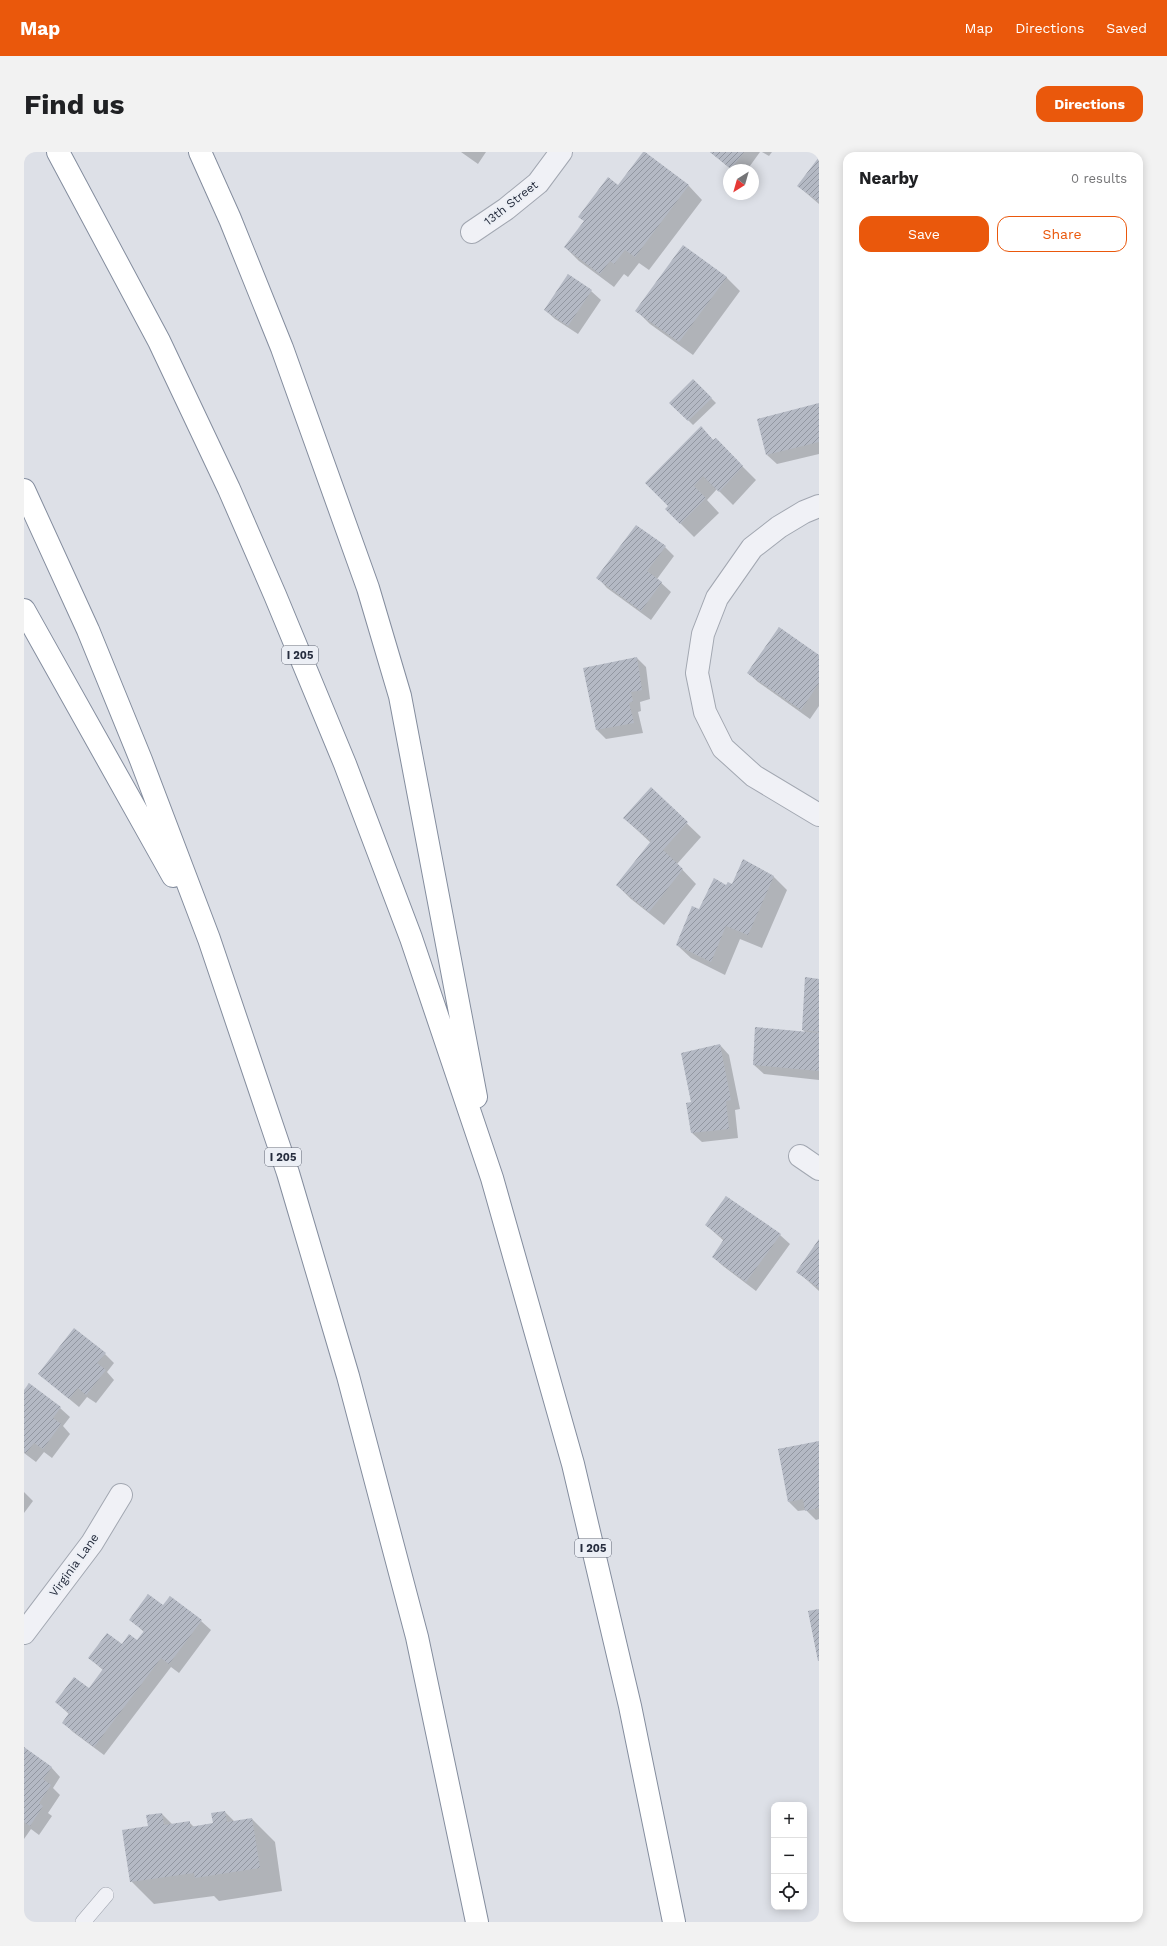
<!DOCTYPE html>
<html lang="en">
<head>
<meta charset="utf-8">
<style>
	:root { --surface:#fff; --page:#f2f2f2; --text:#202124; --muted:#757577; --line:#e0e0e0; --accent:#ea580c }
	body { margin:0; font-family:"Work Sans",sans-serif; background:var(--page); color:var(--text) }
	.controls { position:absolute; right:12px; bottom:12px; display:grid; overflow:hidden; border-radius:8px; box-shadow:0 2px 10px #0003 }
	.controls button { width:36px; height:36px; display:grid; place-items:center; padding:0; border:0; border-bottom:1px solid var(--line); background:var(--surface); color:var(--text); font:20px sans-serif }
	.compass { position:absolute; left:699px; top:12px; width:36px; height:36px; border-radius:50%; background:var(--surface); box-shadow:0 2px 10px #0003; rotate:217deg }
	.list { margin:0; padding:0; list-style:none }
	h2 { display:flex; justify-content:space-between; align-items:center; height:52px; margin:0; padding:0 16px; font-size:17px }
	h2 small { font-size:13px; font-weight:400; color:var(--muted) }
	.actions { display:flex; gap:8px; padding:12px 16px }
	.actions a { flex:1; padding:9px 0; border:1px solid var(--accent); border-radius:12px; text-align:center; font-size:14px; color:var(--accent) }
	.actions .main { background:var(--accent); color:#fff }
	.icon { flex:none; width:22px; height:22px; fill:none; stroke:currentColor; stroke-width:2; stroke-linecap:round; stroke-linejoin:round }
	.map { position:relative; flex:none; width:795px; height:1770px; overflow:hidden; border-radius:12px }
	header { display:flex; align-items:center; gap:24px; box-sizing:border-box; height:56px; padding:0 20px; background:var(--accent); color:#fff }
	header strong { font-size:19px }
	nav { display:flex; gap:22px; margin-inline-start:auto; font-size:14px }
	.intro { display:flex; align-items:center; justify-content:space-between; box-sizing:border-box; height:96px; padding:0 24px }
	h1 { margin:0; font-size:28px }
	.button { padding:10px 18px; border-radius:12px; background:var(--accent); color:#fff; font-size:14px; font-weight:700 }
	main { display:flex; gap:24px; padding:0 24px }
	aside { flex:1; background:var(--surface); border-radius:12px; box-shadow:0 2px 10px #0003 }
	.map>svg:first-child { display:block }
	.shadow { fill:#0003 }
	.building { fill:url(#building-hatch) }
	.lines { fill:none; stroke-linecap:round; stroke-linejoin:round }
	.service-casing { stroke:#a2a7b1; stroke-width:16 }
	.minor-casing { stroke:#a2a7b1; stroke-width:24 }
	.motorway-casing { stroke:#848d9e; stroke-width:24 }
	.service { stroke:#f0f1f6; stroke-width:15 }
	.minor { stroke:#f0f1f6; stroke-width:22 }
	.motorway { stroke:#fff; stroke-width:22 }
	.labels { text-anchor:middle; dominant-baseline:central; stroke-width:4; stroke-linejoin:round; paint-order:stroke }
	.shield { fill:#eceff5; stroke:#616775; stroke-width:1 }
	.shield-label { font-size:11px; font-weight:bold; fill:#262d3e }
	.street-label { font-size:12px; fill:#262d3e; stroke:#eceff5 }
</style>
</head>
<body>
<header>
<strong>Map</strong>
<nav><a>Map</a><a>Directions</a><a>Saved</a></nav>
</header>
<div class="intro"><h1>Find us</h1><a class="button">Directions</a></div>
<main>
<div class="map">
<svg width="795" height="1770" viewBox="0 0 795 1770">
	<defs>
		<pattern id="building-hatch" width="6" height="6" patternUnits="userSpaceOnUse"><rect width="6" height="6" fill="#b4b9c4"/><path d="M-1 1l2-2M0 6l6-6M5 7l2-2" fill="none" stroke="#9297a1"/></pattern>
	</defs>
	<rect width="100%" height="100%" fill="#dde0e7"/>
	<path class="shadow" d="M437,0H462L454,12Z
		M620,0L665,34L678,48L625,118L615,111L604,125L600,122L590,135L555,109L541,95L594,34Z
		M686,0H736L723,18H708Z
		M738,0H748L745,4Z
		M795,7V52L774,34Z
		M702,125L716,139L669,203L626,172L612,158Z
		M567,139L577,148L554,182L531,167L521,158Z
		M669,228L692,251L669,273L647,251Z
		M795,252V302L753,312L743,303Z
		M677,276L690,289L692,288L732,328L709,353L693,337L683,348L695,361L670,385L642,357L645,354Z
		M641,395L650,404L633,427L647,440L627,468L583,436L574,426Z
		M795,504V554L786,567L734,530L724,521Z
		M613,506L622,515L626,547L616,550L617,559L614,560L619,581L582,587L572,577Z
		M627,637L677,685L653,712L672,732L640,773L607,747L593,733L627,691L600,666Z
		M749,724L763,738L738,796L716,787L701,823L667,806L653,793L675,759L702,734Z
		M795,828V928L740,922L730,913L782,881L779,878Z
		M696,893L705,903L716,957L711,958L714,986L678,990L668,981V951Z
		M682,1073L756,1083L766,1092L732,1139L699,1114L689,1105L700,1089Z
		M795,1088V1139L773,1119Z
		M81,1202L90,1211L83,1220L90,1228L72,1251L63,1245L55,1255L15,1222Z
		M0,1239L36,1256L46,1265L39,1274L46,1282L28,1306L20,1300L12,1310L0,1301Z
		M795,1290V1367L792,1368L782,1358L774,1359L765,1350L755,1297Z
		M0,1340L9,1349L0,1361Z
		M146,1446L177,1469L187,1478L155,1521L147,1515L80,1603L49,1580L40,1571L46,1563L32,1550L65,1537L79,1518L65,1506L98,1493L113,1490L120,1480L107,1468L140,1455Z
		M0,1596L27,1615L36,1625L29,1636L36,1643L24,1661L28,1664L15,1683L7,1677L0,1687Z
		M201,1660L211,1670L228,1667L251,1690L258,1739L195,1749L190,1744L130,1752L107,1729L125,1675L138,1662L149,1673L165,1670L170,1675L190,1672Z"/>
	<path class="building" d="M619,0H621L665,33L611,105L601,98L590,112L586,109L576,122L540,95L560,69L554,65L584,25L594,33Z
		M686,0H720L707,17Z
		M795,5V50L773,34Z
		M659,93L703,125L655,190L611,159Z
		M544,122L568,138L544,174L520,158Z
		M669,227L688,246L664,269L645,251Z
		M795,251V290L742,303L733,267Z
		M677,274L689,288L692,286L719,314L695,340L679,324L670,334L682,346L656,372L641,357L644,354L621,331Z
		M612,373L642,394L623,419L638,430L617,459L572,426Z
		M755,475L795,503V531L777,558L723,521Z
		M613,505L618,538L607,540L609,549L605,551L610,571L572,578L559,516Z
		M627,635L664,670L639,698L659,717L625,760L592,733L627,689L599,666Z
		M719,707L750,724L724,783L702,774L687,810L652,793L668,754L675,757L690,726L702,733L704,730L708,732Z
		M781,825L795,827V880L778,878Z
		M731,875L795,881V919L729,913Z
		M696,892L707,948L702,949L705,977L667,981L662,951L667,950L657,901Z
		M702,1044L757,1082L722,1130L688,1105L700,1087L681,1073Z
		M795,1087V1136L772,1120Z
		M50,1176L82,1201L73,1211L82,1218L62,1243L54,1236L45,1247L14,1222Z
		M5,1231L37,1255L29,1266L37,1272L19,1297L10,1291L2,1301L0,1300V1238Z
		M795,1289V1356L781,1359L779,1347L764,1350L754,1297Z
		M124,1442L139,1453L146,1444L178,1468L145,1512L137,1506L70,1595L38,1571L45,1561L31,1550L50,1525L65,1536L79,1517L64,1506L83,1481L98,1492L105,1482L113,1488L120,1479L105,1468Z
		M795,1457V1509H794L784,1459Z
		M0,1595L28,1615L19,1627L27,1633L15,1651L19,1654L6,1674L0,1670Z
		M201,1659L203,1670L228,1666L236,1716L171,1726L170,1721L106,1730L98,1678L124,1674L122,1663L138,1661L140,1673L166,1669V1675L189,1671L187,1661Z"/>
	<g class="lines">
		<defs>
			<path id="service" d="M59,1770L82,1743"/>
			<path id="minor" d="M448,80L482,57L514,31L537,0
				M795,354L780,360L755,375L728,396L693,446L679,482L673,521L681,560L699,596L730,624L795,663
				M776,1004L795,1017
				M0,1481L68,1391L97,1343"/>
			<path id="motorway" d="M34,0L135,189L205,337L251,443L321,612L387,786L468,1026L549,1312L606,1554L650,1770
				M176,0L206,67L258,196L344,436L376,544L452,945
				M0,338L64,478L117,608L185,787L264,1021L324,1224L393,1485L453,1770
				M0,458L149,724"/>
		</defs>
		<use href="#service" class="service-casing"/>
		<use href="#minor" class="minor-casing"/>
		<use href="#motorway" class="motorway-casing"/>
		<use href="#service" class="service"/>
		<use href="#minor" class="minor"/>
		<use href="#motorway" class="motorway"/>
	</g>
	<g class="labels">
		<g class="shield">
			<rect x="258" y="494" width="36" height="18" rx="3"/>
			<rect x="241" y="996" width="36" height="18" rx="3"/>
			<rect x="551" y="1387" width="36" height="18" rx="3"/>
		</g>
		<g class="shield-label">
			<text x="276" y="503">I 205</text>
			<text x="259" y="1005">I 205</text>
			<text x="569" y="1396">I 205</text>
		</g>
		<g class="street-label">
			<text transform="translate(487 51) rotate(-38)">13th Street</text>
			<text transform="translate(50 1413) rotate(-54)">Virginia Lane</text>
		</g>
	</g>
</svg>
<div class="controls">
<button>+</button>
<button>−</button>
<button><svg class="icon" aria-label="locate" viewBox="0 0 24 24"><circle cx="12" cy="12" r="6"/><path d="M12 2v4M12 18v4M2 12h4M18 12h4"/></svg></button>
</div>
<svg class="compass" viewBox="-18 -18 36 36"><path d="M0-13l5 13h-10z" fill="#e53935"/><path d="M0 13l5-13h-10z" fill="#757577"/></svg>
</div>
<aside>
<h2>Nearby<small>0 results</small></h2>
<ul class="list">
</ul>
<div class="actions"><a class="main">Save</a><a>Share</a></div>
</aside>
</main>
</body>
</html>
